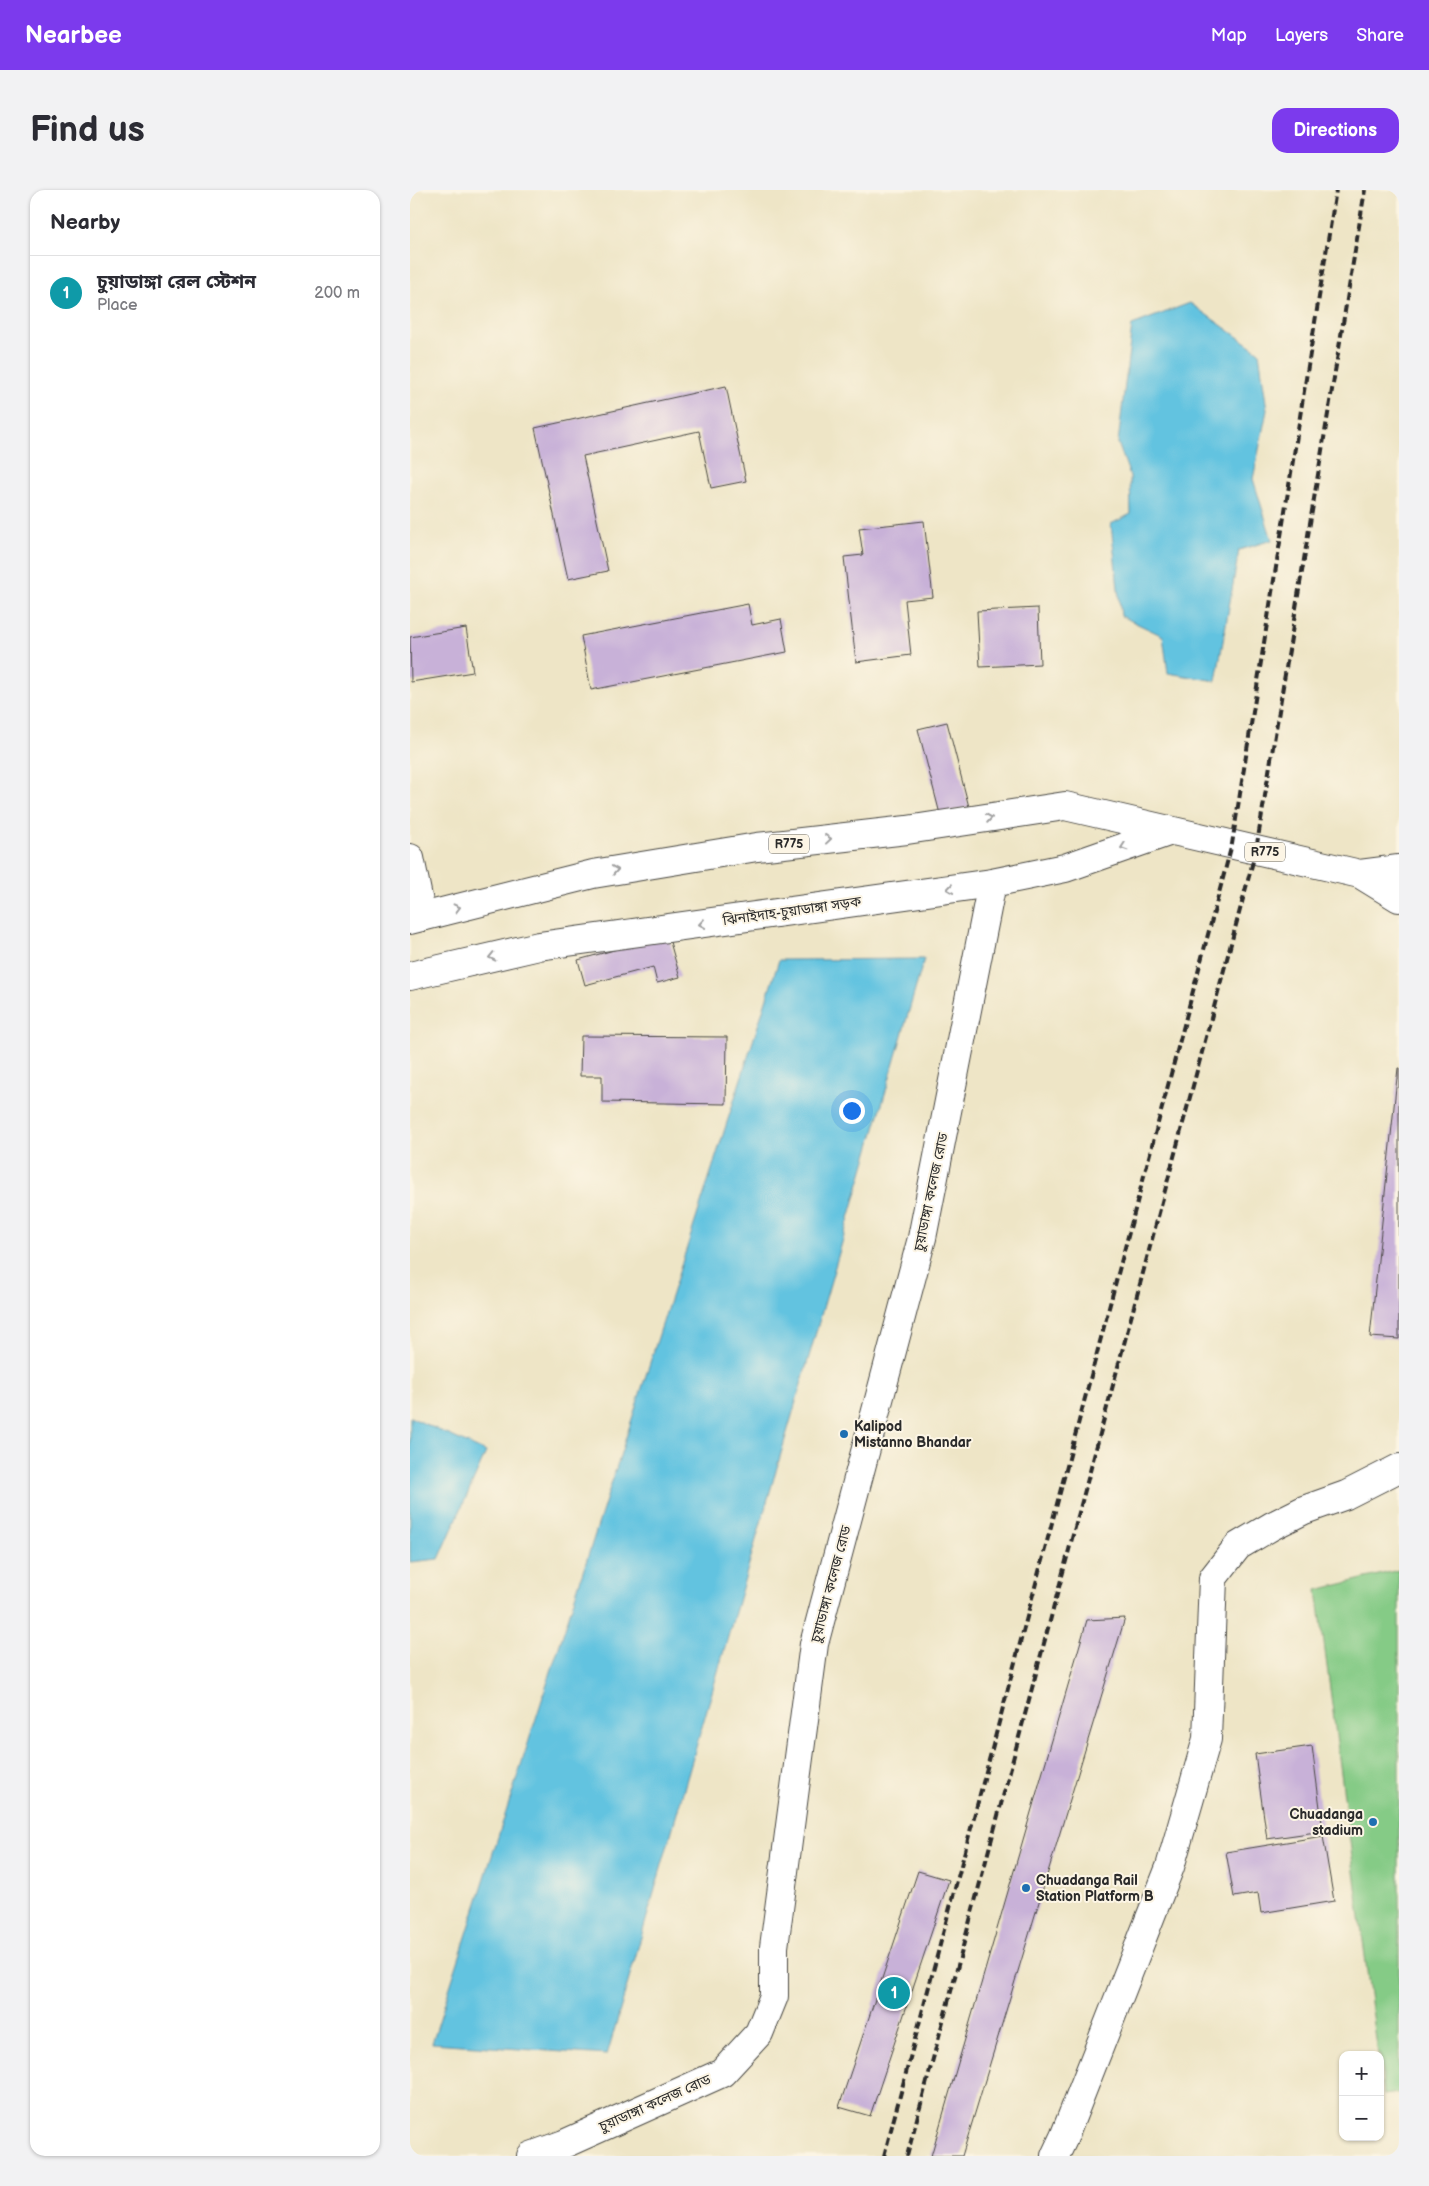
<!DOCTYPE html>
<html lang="en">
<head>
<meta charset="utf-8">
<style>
	:root { --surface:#fff; --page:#f2f2f3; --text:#2b2b33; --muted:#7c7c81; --line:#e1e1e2; --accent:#7c3aed }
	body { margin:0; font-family:"Balsamiq Sans","Noto Sans Bengali",sans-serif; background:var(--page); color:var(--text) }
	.controls { position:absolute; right:15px; bottom:15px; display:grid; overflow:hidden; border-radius:10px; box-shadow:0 1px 4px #0004 }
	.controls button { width:45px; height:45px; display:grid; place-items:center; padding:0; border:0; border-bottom:1px solid var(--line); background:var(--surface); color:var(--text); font:25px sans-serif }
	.you { position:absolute; left:441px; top:920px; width:18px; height:18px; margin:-12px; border:4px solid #fff; border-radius:50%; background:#1a73e8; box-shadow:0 0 0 8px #1a73e833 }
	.badge { display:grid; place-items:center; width:32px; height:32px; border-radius:50%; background:var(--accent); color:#fff; font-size:16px; font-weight:700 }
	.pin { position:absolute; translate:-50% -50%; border:2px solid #fff; box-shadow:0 1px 5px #0006 }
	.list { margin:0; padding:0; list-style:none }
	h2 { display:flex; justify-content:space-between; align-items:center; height:65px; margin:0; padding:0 20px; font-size:21px }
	h2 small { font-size:16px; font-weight:400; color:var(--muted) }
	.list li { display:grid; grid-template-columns:32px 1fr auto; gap:15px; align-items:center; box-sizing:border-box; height:75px; padding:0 20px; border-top:1px solid var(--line) }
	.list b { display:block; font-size:19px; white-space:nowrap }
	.list p { margin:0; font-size:16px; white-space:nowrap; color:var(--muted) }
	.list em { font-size:16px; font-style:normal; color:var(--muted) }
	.map { position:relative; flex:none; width:989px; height:1966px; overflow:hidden; border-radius:15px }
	header { display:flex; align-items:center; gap:30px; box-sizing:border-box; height:70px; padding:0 25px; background:var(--accent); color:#fff }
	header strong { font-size:24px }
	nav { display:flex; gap:28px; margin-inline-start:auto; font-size:18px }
	.intro { display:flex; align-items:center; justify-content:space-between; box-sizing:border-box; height:120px; padding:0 30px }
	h1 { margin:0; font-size:35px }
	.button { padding:12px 22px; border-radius:15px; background:var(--accent); color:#fff; font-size:18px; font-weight:700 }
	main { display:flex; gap:30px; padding:0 30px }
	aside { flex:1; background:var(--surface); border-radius:15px; box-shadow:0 1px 4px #0004 }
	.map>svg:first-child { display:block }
	.green { fill:#85cb86; stroke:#587b58 }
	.water { fill:#62c3e0; stroke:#467786 }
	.building { fill:#c8b1d8 }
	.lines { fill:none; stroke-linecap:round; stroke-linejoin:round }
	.street-casing { stroke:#484742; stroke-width:30 }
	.primary-casing { stroke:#484742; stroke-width:30 }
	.street { stroke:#fff; stroke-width:28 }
	.primary { stroke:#fff; stroke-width:28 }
	.rail { stroke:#2b2b2b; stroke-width:4; stroke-dasharray:8 4; stroke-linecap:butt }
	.oneway { stroke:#a0a0a0 }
	.poi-dot { fill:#1f6fb2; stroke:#fcf5e5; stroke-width:2 }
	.labels { text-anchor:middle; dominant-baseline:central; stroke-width:4; stroke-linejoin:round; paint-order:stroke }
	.shield { fill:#fcf5e5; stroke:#6a6863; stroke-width:1 }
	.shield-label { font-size:12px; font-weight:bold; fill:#2b2b2b }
	.street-label { font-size:14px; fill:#2b2b2b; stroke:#fcf5e5 }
	.poi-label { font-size:14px; font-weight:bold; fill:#2b2b2b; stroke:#fcf5e5; text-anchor:start }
</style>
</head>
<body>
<header>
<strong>Nearbee</strong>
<nav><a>Map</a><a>Layers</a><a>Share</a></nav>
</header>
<div class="intro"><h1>Find us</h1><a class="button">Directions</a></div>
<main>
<aside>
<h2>Nearby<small></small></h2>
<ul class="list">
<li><span class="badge" style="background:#0f9aa8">1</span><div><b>চুয়াডাঙ্গা রেল স্টেশন</b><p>Place</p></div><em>200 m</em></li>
</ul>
</aside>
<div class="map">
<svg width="989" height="1966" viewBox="0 0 989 1966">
	<rect width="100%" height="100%" fill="#fcf5e5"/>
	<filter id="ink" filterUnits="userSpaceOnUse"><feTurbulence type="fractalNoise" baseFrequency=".02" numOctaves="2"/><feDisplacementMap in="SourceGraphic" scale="10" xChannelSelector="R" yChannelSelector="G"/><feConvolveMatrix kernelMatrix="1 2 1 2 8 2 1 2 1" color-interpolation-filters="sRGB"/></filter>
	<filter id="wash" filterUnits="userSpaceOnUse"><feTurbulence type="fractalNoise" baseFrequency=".0096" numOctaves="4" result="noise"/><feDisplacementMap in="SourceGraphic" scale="20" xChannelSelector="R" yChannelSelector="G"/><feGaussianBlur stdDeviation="1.12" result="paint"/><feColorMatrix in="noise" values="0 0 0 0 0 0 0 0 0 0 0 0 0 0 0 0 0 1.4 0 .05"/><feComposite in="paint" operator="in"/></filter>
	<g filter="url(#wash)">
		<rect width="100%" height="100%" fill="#eee5c6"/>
		<path class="green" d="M989,1380V1903L974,1905L970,1865H968L907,1400Z"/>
		<path class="water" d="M780,113L849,162L857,220L843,289L862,350L829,360L806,491L758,483L753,446L711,426L701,334L721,324L720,286L708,253L722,135Z
			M514,769L197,1865L22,1853L369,770Z
			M0,1227L76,1262L29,1369L0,1372Z"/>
		<g id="blocks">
			<path class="building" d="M316,196L336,291L301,298L289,241L173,266L198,381L158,389L125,238Z
				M514,331L523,407L495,410L501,465L446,472L434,367L453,365L449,338Z
				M338,414L342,435L371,429L377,462L181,500L171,446Z
				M628,418L630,474L570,477L567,421Z
				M56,438L63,482L1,492L0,447Z
				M537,532L559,617L530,624L508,539Z
				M258,745L270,787L247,793L243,777L175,795L168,770Z
				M171,846L317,847L316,914L192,912V886H170Z
				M988,878H989V1149L960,1147Z
				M715,1428L552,1966H521L677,1430Z
				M902,1556L913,1641L857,1649L845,1564Z
				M913,1646L924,1711L851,1723L848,1703L824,1707L816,1662Z
				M508,1681L539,1690L460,1926L429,1917Z"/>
		</g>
	</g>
	<g filter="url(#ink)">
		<use href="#blocks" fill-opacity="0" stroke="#484742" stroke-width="1"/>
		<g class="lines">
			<defs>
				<path id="street" d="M0,668L12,727
					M121,1966L154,1954L312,1883L349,1843L364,1806V1757L404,1454L512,1048L582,693
					M645,1966L654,1947L760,1677L797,1549L803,1388L828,1356L862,1336L894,1320L936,1305L989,1278"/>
				<path id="primary" d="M950,684L989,679
					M0,730L183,684L347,657L497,640L655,616L950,684L989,708
					M0,786L129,756L582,693L655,678L761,641"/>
			</defs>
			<use href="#street" class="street-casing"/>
			<use href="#primary" class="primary-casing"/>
			<use href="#street" class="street"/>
			<use href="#primary" class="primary"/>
			<path class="rail" d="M474,1966L822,654L926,0
				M497,1966L846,660L955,0"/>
		</g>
		<defs><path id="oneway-chevron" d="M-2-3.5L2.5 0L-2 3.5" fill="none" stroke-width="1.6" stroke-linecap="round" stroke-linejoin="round" transform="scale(1.25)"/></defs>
		<g class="oneway">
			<use href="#oneway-chevron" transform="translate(579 628) rotate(-9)"/>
			<use href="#oneway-chevron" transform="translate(418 649) rotate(-6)"/>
			<use href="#oneway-chevron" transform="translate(714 657) rotate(161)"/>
			<use href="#oneway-chevron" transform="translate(205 680) rotate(-9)"/>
			<use href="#oneway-chevron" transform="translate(540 699) rotate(172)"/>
			<use href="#oneway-chevron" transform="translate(47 718) rotate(-14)"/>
			<use href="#oneway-chevron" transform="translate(292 734) rotate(172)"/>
			<use href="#oneway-chevron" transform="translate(82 767) rotate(167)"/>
		</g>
	</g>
	<g class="poi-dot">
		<circle cx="434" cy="1244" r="5"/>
		<circle cx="963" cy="1632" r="5"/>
		<circle cx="616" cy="1698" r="5"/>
	</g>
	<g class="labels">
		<g class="shield">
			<rect x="359" y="644.5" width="40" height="19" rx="4"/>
			<rect x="835" y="652.5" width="40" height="19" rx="4"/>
		</g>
		<g class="shield-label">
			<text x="379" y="654">R775</text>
			<text x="855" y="662">R775</text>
		</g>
		<g class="street-label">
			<text transform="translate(382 721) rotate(-8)">ঝিনাইদাহ-চুয়াডাঙ্গা সড়ক</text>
			<text transform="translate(521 1002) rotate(-78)">চুয়াডাঙ্গা কলেজ রোড</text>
			<text transform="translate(421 1394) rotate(-75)">চুয়াডাঙ্গা কলেজ রোড</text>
			<text transform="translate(245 1913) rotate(-24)">চুয়াডাঙ্গা কলেজ রোড</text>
		</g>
		<g class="poi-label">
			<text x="444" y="1236">Kalipod<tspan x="444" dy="16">Mistanno Bhandar</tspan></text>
			<text x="953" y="1624" text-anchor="end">Chuadanga<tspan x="953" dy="16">stadium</tspan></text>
			<text x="626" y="1690">Chuadanga Rail<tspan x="626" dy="16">Station Platform B</tspan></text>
		</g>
	</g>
</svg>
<div class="controls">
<button>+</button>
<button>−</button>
</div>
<div class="you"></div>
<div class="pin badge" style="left:484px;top:1803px;background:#0f9aa8">1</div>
</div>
</main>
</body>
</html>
